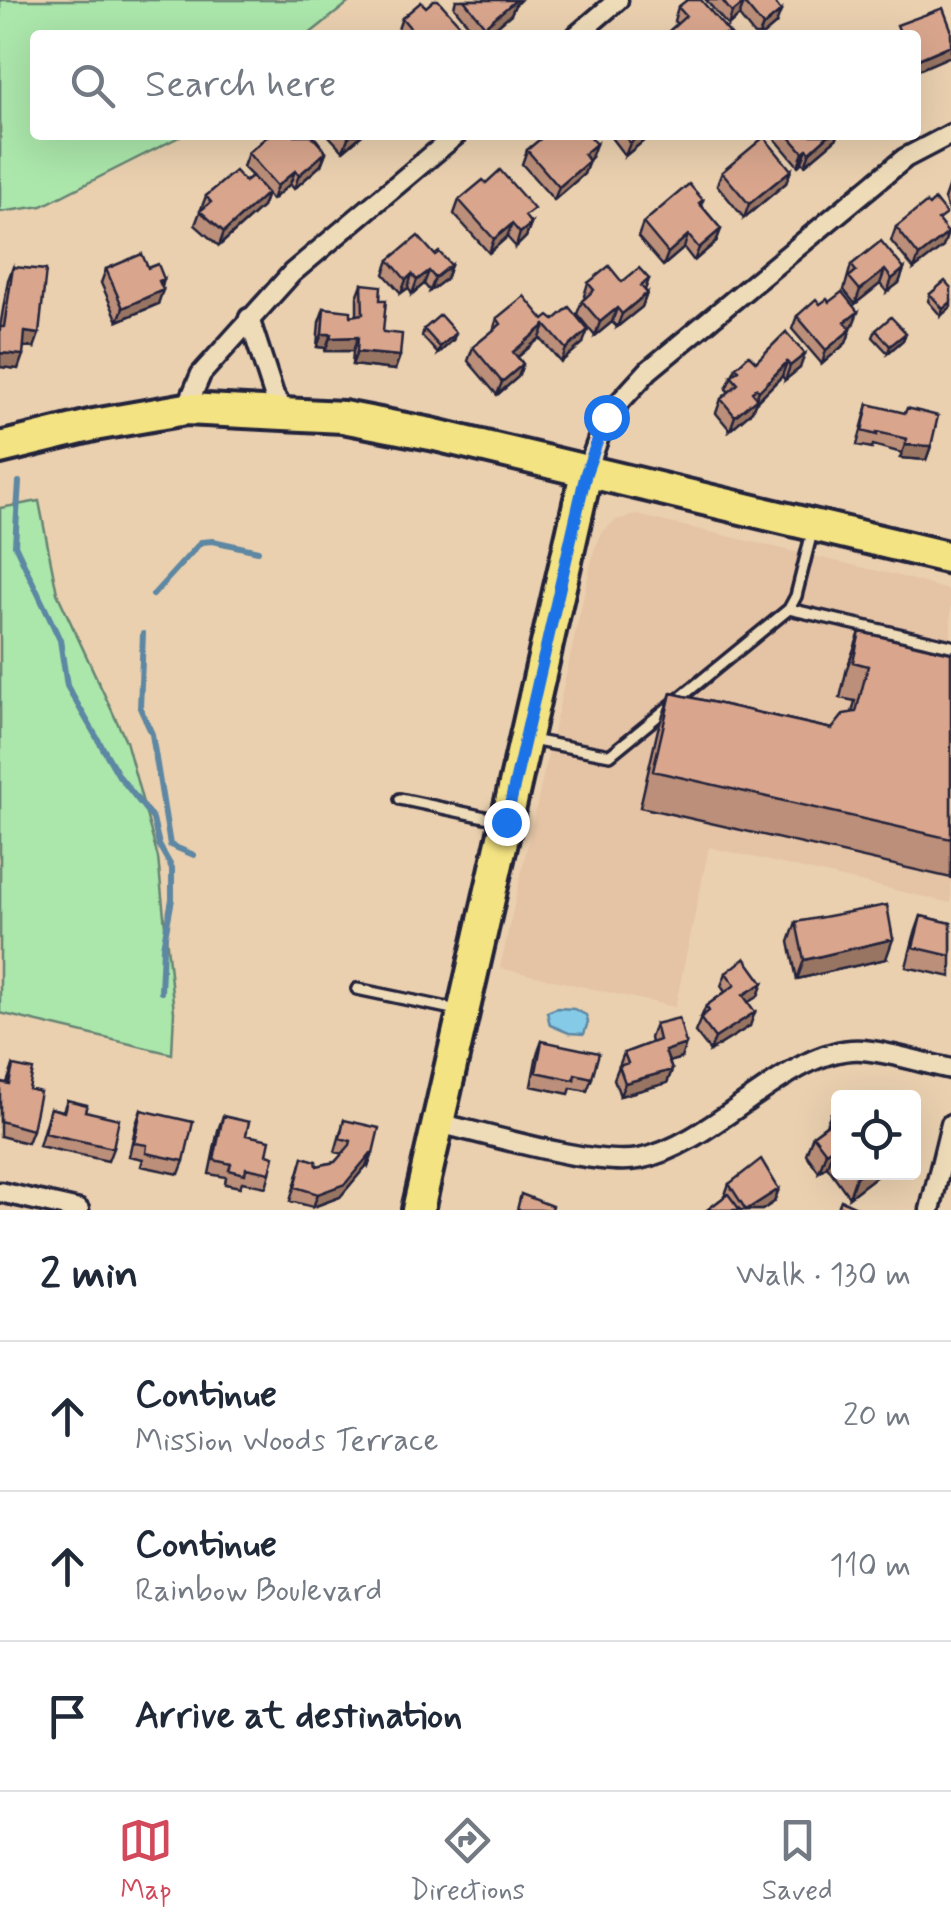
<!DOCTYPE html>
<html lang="en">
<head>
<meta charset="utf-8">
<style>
	:root { --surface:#fff; --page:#f6f6f7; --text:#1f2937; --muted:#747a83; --line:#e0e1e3; --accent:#d1495b }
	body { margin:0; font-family:Mynerve,sans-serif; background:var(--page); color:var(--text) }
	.controls { position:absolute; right:30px; bottom:30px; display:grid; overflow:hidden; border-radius:10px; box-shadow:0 10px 40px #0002 }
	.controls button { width:90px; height:90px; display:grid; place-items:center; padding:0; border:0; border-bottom:2px solid var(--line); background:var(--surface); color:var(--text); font:50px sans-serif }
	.stop { position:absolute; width:30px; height:30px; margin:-22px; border:8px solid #1a73e8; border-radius:50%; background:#fff }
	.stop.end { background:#1a73e8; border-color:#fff; box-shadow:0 2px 10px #0008 }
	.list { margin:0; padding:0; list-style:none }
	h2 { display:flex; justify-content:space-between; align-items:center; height:130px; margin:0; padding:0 40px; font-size:42px }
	h2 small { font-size:32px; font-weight:400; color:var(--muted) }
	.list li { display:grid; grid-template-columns:65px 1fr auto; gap:30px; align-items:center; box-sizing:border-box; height:150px; padding:0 40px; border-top:2px solid var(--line) }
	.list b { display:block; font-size:38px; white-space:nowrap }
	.list p { margin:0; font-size:32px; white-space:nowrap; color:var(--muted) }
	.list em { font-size:32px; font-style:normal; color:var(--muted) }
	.icon { flex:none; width:55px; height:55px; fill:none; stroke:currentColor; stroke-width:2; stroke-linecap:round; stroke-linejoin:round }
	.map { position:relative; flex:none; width:951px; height:1210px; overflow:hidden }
	.search { position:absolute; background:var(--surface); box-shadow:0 10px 40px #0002; left:30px; right:30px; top:30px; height:110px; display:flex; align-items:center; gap:25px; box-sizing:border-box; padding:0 35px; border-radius:10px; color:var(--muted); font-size:38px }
	.sheet { height:580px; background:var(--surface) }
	nav { display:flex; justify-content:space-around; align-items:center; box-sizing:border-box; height:140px; border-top:2px solid var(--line); background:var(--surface); font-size:28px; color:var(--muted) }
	nav a { display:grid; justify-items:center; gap:5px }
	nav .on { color:var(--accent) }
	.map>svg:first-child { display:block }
	.built { fill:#e5c3a5 }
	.green { fill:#abe6ab; stroke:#668473; stroke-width:2.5 }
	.water { fill:#85cae6; stroke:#5d87a2; stroke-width:2.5 }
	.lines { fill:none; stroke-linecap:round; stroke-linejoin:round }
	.stream { stroke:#5d87a2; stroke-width:6 }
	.service-casing { stroke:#22223b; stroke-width:16 }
	.minor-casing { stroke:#22223b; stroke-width:25 }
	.primary-casing { stroke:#22223b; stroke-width:38 }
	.trunk-casing { stroke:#22223b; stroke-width:38 }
	.service { stroke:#eedbb8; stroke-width:9 }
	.minor { stroke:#eedbb8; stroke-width:18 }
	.primary { stroke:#f4e382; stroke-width:30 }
	.trunk { stroke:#f4e382; stroke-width:30 }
	.wall { fill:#bb8f79; stroke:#22223b; stroke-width:2.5 }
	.shaded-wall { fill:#987463; stroke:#22223b; stroke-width:2.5 }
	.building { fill:#d9a68d; stroke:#22223b; stroke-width:2.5 }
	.route { stroke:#1a73e8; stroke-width:12 }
</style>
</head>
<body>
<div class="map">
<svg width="951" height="1210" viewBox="0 0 951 1210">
	<rect width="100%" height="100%" fill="#ead0af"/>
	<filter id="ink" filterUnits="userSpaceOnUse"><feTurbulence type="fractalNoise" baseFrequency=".01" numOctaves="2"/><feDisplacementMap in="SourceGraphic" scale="20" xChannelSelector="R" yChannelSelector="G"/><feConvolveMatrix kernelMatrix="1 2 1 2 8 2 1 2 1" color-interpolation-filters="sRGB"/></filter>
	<g filter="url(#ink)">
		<path class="built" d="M636,515L895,575L951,591V903L709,847L675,1007L500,968L594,551L602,532L616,520Z"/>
		<path class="green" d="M0,0H352L308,35H35V135H183L42,206L0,212Z
			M39,501L57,593L126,741L158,858L174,1012L172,1054L0,1013V508Z"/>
		<path class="water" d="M557,1008L574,1009L586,1015L588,1022L584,1034L569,1033L550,1025L547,1012Z"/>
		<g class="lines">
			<path class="stream" d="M19,482L15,545L60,640L67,686L119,776L153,819L159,845L172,868V899L163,947L161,992
				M153,595L201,542L213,541L258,551
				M143,634L140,708L152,734L170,845L194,855"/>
			<defs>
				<path id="service" d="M812,532L796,596L789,609L951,646
					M531,740L610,755L789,609
					M400,799L499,820
					M357,989L457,1010"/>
				<path id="minor" d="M577,35L618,0
					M249,318L274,395L286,413
					M186,409L201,374L292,273L456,135
					M586,473L606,417L649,370L905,158L951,134
					M438,1123C487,1134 594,1167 639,1159C716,1144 791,1045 862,1050C891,1052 922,1063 951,1069
					M0,1192L79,1210
					M930,1210L951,1124"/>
				<path id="primary" d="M418,1210L586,473"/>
				<path id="trunk" d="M0,448L94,425L186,409L343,417L431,434L951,558"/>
			</defs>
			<use href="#service" class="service-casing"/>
			<use href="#minor" class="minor-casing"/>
			<use href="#primary" class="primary-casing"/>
			<use href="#trunk" class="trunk-casing"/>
			<use href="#service" class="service"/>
			<use href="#minor" class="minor"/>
			<use href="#primary" class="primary"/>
			<use href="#trunk" class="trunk"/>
		</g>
		<path class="wall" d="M456,0H520L515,5L511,14L486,35H477L454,7Z
			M706,0H773L776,24L763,35H754L739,16L728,26Z
			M426,7L467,33L466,35H400L397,32L402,18Z
			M678,7L731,35H667L668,32L677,24L674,21Z
			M269,135H313L326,152L321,165L294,189L290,184L272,200L267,194L262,207L219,246L195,225L206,196L245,182L252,176L243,167L248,153Z
			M328,135H362L343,151Z
			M609,135H651L625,156Z
			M772,135H838L837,138L805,165L802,162L798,166Z
			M527,150L591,158L589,160L584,174L554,200L522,164Z
			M791,170L786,183L744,218L717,185L722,172Z
			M951,184V216L944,199L949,185Z
			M459,200L529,221L531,224L526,237L516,247L507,237L489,253L454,214Z
			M703,200L701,205L721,229L716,242L694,261L684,248L663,266L638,237L643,223Z
			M942,226L943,247L914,269L891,241L896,227Z
			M435,255L451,265L446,279L430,291L424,284L412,294L408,288L401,293L384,274L389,260Z
			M851,265L904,269L899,283L887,292L880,284L855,304L844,290Z
			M13,267L34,348L24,346L18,369L0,367V327L8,280Z
			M148,268L164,279L158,304L118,321L101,283L106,269Z
			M649,279L645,290L647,293L642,307L617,327L612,322L595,336L577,314L582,301L585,298L584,296L588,283Z
			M362,284L380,300L383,332L395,370L352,365L353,351H325L326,348L317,347L319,322L324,308L351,316L357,315V297Z
			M951,288L941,316L928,301L930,294Z
			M820,304L853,325L850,328L851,329L846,343L822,364L792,329L797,316Z
			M497,318L554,320L583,343L561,362L540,338L518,357L523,364L518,377L497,395L468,361L473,347L493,331Z
			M424,329L453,340L438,354L422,336Z
			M876,330L906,333L903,340L888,353L873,337Z
			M786,332L800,368L785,380L782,376L755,403L752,411L730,430L716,413L721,399L729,392L726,389L736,367L756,362Z
			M868,404L931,446L926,460L900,458L902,453L873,445L872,448L857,445Z
			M860,632L951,653V878L640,807L658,729L671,693L832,729L852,713L855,701L840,698L847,668Z
			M921,916L951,923V977L906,967L914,936Z
			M796,922L886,959L797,979L789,942Z
			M726,973L758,996L748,1002L750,1026L710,1051L695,1032L706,1006L725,992L721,986Z
			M655,1024L681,1058L669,1062L672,1070L667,1083L620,1096L614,1079L624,1053L651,1043L650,1038Z
			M542,1041L592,1078L587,1091L571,1088L569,1094L531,1086L537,1054Z
			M13,1066L29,1089L32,1130L27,1143L0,1136V1082L7,1083Z
			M67,1100L85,1111L113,1148L108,1161L39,1146L50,1108L63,1111Z
			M838,1107V1172H882L849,1197L827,1166L819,1172L806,1154L813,1135L826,1125L831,1113Z
			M141,1110L184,1161L179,1174L141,1166L143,1159L129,1156L136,1124Z
			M223,1116L267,1154L270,1173L266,1187L242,1182L240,1187L225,1184L226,1177L209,1174L218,1130Z
			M344,1120L373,1153L368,1167L366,1166L340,1197L313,1207L290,1201L303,1157L317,1166L335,1162L343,1154L335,1152Z
			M729,1184L774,1202L762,1210H707L724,1197Z"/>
		<path class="shaded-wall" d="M512,0H520L515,5L511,14L486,35H482L485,26Z
			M744,3L739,16L728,26L732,13Z
			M781,11L776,24L763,35H759L763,26Z
			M951,45V56L916,71V60Z
			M351,135H362L343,151L348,138Z
			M640,135H651L625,156L630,143Z
			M829,135H838L837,138L805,165L810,152Z
			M596,144L591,158L579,168L584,154Z
			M807,149L802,162L798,166L803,152Z
			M326,152L321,165L294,189L299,175Z
			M589,161L584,174L554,200L559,187Z
			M791,170L786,183L744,218L749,204Z
			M295,171L290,184L272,200L277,186Z
			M267,193L262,207L219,246L224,232Z
			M512,224L507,237L489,253L494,239Z
			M531,224L526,237L516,247L520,233Z
			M721,229L716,242L694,261L699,248Z
			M948,233L943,247L914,269L919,256Z
			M688,235L684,248L663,266L668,253Z
			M451,265L446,279L430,291L435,278Z
			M904,269L899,283L887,292L892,279Z
			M885,270L880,284L855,304L860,290Z
			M429,271L424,284L412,294L417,280Z
			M412,274L408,288L401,293L406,280Z
			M164,279L159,292L163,290L158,304L118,321L123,308Z
			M647,293L642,307L617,327L622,314Z
			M951,302V307L941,316L943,309Z
			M617,308L612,322L595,336L600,322Z
			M858,312L853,325L840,336L845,322Z
			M545,325L540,338L508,365L513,352Z
			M851,329L846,343L822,364L826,350Z
			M588,330L583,343L561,362L566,349Z
			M25,332L39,334L34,348L20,346Z
			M456,333L453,340L438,354L440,347Z
			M906,333L903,340L888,353L890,346Z
			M322,334H331L326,348L317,347Z
			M358,337L353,351H325L330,338Z
			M357,352L400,356L395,370L352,365Z
			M0,353L23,355L18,369L0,367Z
			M805,354L800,368L785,380L790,366Z
			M787,362L782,376L755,403L752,411L730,430L735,416L756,398L759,391Z
			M523,364L518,377L497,395L502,382Z
			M905,445L931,446L926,460L900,458Z
			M893,939L886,959L797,979L804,960Z
			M763,983L758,996L738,1009L743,995Z
			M755,1012L750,1026L710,1051L715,1038Z
			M686,1044L681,1058L660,1065L665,1051Z
			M672,1070L667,1083L620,1096L625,1083Z
			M834,1146L827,1166L819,1172L826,1152Z
			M371,1153L366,1166L340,1197L313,1207L318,1194Z
			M862,1172H882L849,1197L856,1177Z
			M779,1189L774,1202L762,1210H746Z"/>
		<path class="building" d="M434,0H438L467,33L465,35H416L402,18L421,2L426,7Z
			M464,0H516L485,26Z
			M687,0H701L731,35H671L668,32L686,16L678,7Z
			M722,0H773L781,11L763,26L744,3L732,13Z
			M943,8L951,29V45L916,60V35H901L897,25Z
			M269,135H311L326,152L299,175L295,171L277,186L248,153Z
			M545,135H588L596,144L584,154L589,161L559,187L527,150Z
			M624,135H640L630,143Z
			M788,135H829L810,152L807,149L803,152Z
			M764,137L791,170L749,204L722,172Z
			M500,170L534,209L525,216L531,224L520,233L512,224L494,239L459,200L483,180L486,183Z
			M235,171L245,182L252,176L267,193L224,232L200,211L211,202L206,196Z
			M689,184L703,200L699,203L721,229L699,248L688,235L668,253L643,223Z
			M935,200L946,214L938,220L948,233L919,256L896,227L926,203L929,206Z
			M418,236L435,255L439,252L451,265L435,278L429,271L417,280L412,274L406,280L389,260Z
			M881,241L904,269L892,279L885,270L860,290L849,277L856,271L851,265Z
			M142,254L148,268L158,264L164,279L159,281L163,290L123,308L106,269Z
			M609,266L622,282L639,268L649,279L641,286L647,293L622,314L617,308L600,322L582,301L594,290L588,283Z
			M13,267L46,270L39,334L25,332L23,355L0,353V327H4Z
			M945,281L951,288V302L943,309L930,294Z
			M362,284L381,286L380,300H386L383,332L402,334L400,356L357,352L358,337L330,338L331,334H322L324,308L351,311V316L363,314Z
			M842,292L858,312L845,322L851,329L826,350L797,316L816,299L820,304L827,299L829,302Z
			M524,296L544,320L549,316L554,320L569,307L588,330L566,349L545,325L513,352L523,364L502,382L473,347L501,324L497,318Z
			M440,315L456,333L440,347L424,329Z
			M891,317L906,333L890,346L876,330Z
			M786,332L805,354L790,366L787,362L759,391L756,388L752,392L757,398L735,416L721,399L738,384L731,376L739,370L736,367L749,355L756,362Z
			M868,404L905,413L907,408L938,416L931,446L905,445L907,439L877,432V435L862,431Z
			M860,632L951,653V839L653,771L671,693L832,729L844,714L856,712L868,666L853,662Z
			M887,905L893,939L804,960L796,922Z
			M921,916L951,923V956L913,947Z
			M745,958L763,983L743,995L755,1012L715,1038L700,1018L709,1011L706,1006L735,985L726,973Z
			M679,1018L686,1044L665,1051L672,1070L625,1083L619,1066L628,1063L624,1053L659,1040L655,1024Z
			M542,1041L599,1053L592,1078L575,1074L574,1080L536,1072Z
			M13,1066L33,1070L29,1089L40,1092L32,1130L0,1121V1082L9,1084Z
			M67,1100L87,1105L85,1111L119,1119L113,1148L44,1133L50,1108L64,1112Z
			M838,1107V1153L834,1146L826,1152L813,1135L835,1119L831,1113Z
			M141,1110L193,1122L184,1161L146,1153L147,1145L134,1143Z
			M223,1116L249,1122L246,1135L270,1140L267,1154L274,1156L270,1173L246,1168L245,1174L229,1170L231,1164L214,1160Z
			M344,1120L379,1128L373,1153H371L345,1184L318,1194L295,1187L303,1157L316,1161L317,1166L335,1162L350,1145L351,1141L340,1138Z
			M761,1159L779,1189L746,1210L729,1184Z
			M521,1194L552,1206L551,1210H517Z
			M728,1194L740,1210H707Z
			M841,1200L863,1210H837Z"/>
	</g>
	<g class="lines" filter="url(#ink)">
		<path class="route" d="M506,822L586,473L606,417"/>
	</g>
</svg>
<div class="controls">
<button><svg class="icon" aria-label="locate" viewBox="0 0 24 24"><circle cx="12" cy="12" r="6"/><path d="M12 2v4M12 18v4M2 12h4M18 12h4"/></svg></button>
</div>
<div class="stop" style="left:606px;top:417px"></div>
<div class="stop end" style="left:506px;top:822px"></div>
<div class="search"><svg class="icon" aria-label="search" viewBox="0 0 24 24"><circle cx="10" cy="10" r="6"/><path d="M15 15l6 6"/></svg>Search here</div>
</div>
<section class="sheet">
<h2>2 min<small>Walk · 130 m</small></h2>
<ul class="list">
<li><svg class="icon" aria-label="ahead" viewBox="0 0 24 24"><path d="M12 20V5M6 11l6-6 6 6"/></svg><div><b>Continue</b><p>Mission Woods Terrace</p></div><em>20 m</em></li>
<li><svg class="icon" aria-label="ahead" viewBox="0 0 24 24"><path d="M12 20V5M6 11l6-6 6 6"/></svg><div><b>Continue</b><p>Rainbow Boulevard</p></div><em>110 m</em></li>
<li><svg class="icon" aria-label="arrive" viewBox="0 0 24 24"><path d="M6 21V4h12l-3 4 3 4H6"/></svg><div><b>Arrive at destination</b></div></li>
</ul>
</section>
<nav>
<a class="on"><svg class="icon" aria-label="map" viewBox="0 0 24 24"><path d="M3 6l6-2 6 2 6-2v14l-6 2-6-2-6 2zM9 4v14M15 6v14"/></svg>Map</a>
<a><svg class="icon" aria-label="directions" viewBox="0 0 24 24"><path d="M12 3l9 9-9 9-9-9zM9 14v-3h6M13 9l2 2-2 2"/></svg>Directions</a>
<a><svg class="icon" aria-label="saved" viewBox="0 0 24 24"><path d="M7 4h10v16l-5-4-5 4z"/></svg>Saved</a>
</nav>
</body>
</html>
